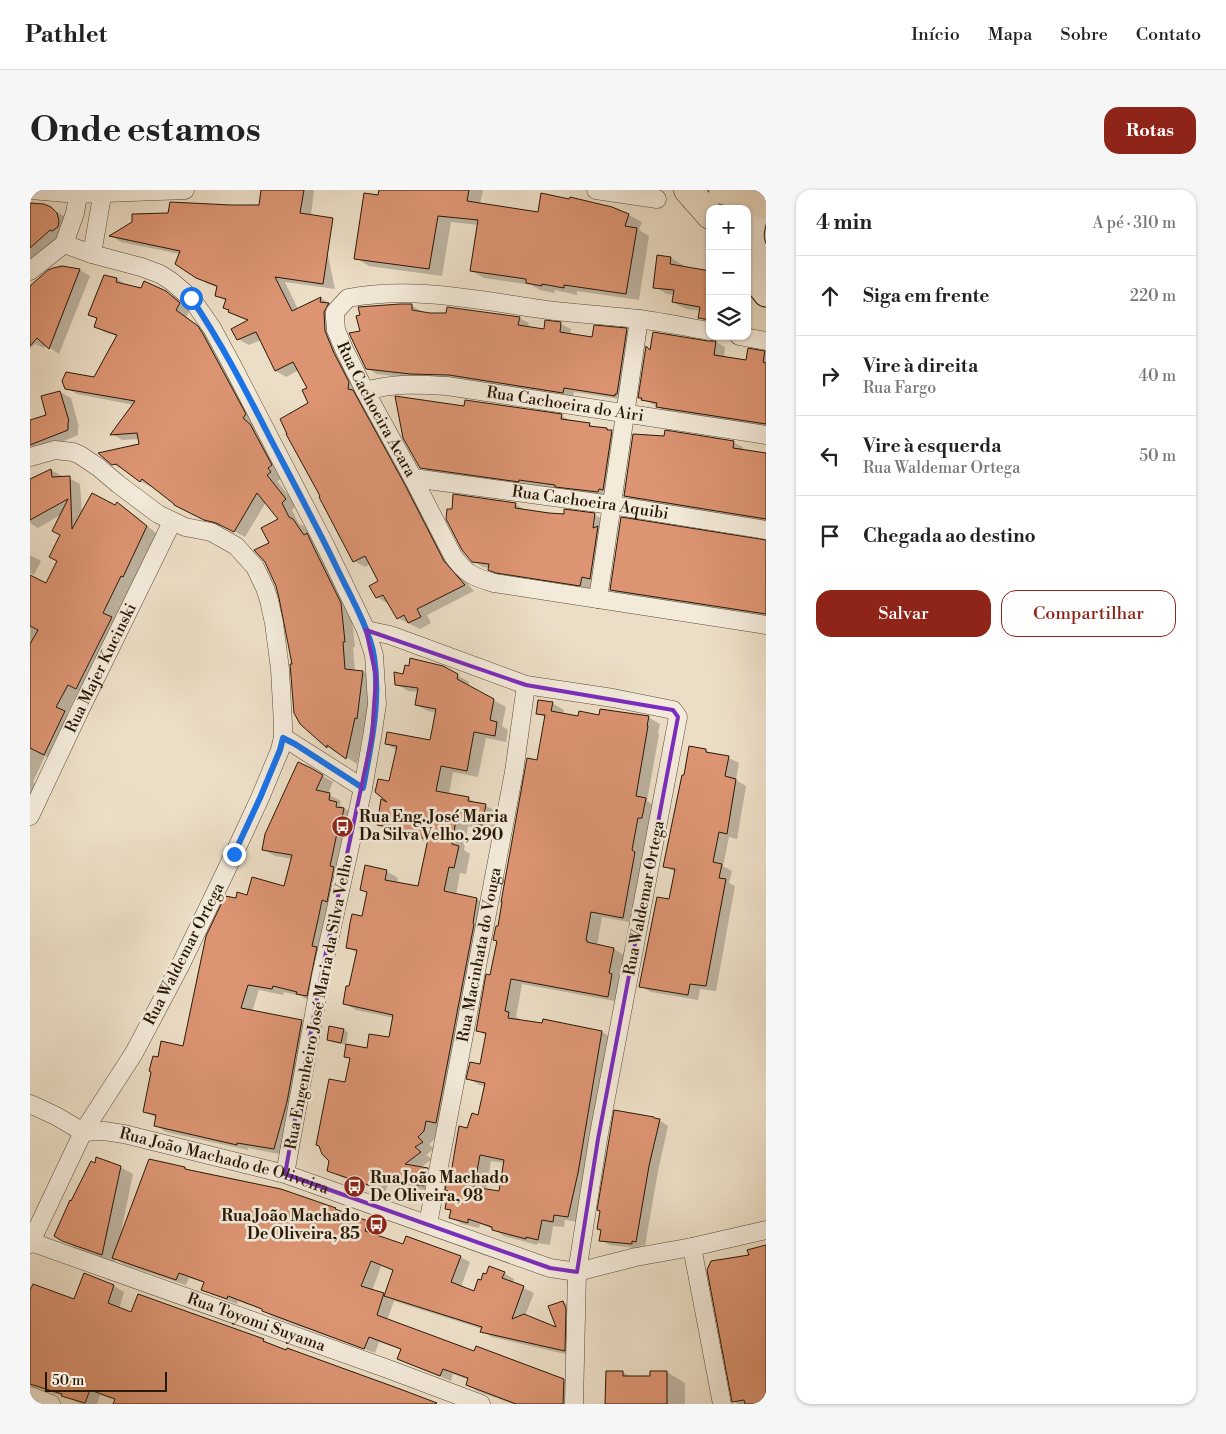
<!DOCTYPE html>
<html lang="pt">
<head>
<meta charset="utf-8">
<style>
	:root { --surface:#fff; --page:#f6f6f6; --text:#222; --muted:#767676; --line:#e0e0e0; --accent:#8f2418 }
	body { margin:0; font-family:"Libre Bodoni",serif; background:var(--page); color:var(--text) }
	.controls { position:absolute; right:15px; top:15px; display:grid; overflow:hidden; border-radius:10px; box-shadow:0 1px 4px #0004 }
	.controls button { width:45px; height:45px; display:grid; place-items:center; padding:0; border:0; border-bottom:1px solid var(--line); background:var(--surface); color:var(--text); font:25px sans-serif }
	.scale { position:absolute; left:15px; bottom:12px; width:122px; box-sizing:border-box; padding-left:5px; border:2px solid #281806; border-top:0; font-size:14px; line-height:18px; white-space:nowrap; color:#281806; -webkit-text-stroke:4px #f3eada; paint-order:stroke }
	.stop { position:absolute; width:15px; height:15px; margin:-11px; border:4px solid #1a73e8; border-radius:50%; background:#fff }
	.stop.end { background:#1a73e8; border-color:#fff; box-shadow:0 1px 5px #0008 }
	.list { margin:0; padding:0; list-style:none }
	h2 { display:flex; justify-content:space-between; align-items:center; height:65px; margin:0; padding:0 20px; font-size:21px }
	h2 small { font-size:16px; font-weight:400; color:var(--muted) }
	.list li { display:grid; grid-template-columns:32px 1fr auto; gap:15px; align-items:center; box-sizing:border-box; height:80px; padding:0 20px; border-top:1px solid var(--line) }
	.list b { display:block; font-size:19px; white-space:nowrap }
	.list p { margin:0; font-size:16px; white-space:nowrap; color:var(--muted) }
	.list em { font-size:16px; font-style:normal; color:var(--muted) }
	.actions { display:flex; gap:10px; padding:15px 20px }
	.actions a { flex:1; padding:11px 0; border:1px solid var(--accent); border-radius:15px; text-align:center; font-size:18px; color:var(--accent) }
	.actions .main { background:var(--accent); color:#fff }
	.icon { flex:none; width:28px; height:28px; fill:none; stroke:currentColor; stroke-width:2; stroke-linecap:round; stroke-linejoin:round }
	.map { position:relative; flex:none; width:736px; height:1214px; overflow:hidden; border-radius:15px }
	header { display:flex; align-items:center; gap:30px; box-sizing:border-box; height:70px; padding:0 25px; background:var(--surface); border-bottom:1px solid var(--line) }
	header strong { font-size:24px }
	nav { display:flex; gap:28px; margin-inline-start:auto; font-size:18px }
	.intro { display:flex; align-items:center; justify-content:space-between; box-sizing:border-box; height:120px; padding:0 30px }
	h1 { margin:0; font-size:35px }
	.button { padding:12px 22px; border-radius:15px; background:var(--accent); color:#fff; font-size:18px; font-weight:700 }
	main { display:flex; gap:30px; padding:0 30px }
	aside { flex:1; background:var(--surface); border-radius:15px; box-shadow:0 1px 4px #0004 }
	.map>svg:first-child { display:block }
	.shadow { fill:#0003; fill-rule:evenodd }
	.building { fill:#dc9472; stroke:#281806; fill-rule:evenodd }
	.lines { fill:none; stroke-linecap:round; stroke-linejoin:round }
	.minor-casing { stroke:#594a36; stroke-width:19 }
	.secondary-casing { stroke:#281806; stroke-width:27 }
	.primary-casing { stroke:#281806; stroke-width:29 }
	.minor { stroke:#f3eada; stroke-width:18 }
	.secondary { stroke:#f3eada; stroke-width:25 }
	.primary { stroke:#ecdec6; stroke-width:28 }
	.route { stroke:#1a73e8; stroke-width:6 }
	.marked { fill:none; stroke:#7b2cbf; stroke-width:4; stroke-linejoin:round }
	.labels { text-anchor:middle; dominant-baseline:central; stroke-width:5; stroke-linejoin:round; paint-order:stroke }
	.street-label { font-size:16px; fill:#281806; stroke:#f3eada }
	.poi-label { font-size:16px; font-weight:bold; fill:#281806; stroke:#f3eada; text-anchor:start }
</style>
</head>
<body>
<header>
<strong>Pathlet</strong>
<nav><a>Início</a><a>Mapa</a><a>Sobre</a><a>Contato</a></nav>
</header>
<div class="intro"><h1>Onde estamos</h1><a class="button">Rotas</a></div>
<main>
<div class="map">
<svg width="736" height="1214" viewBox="0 0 736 1214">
	<rect width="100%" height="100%" fill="#ecdec6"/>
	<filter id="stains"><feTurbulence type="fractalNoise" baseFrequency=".004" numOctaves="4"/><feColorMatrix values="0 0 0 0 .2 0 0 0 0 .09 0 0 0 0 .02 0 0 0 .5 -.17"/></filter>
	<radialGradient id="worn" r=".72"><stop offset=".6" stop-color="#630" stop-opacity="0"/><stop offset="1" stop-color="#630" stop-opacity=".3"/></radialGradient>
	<path class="shadow" d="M232,0H284L281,26L291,32L305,99L255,92L268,119L291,108L301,114L305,128L424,378L444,401L397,425L401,433L390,439L368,428L359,413H357L347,407L350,392L340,374L335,377L324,371L279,214L278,198L269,180L256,187L246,181L231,150L219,155L208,149L218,131L199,122L196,111L187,106L188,98L178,94L167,87L150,64L91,52L82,46L139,24L201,16H231Z
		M399,0H453L450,14L509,23L599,25L612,32L609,40L619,46L609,110L547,101V105L525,100L524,103L510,100L501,95L454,88L441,81L448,35L421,32L412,86L339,76L326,68L397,14Z
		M0,14L20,18L34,26L40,32L42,39L0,76Z
		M628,67L641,68L653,75V78L680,82V133L670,128L671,121L656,119L643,112L644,105L637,104L625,97Z
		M32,78L50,80L60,86L29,164L16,155L14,158L5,154L0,159V98Z
		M87,89L97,95L112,99L135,102L147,108L160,120L156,127L179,144L252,281L248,284L251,289L247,291L266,315L262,320L269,334L274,336L281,347L287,351L321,420L325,457H323L325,482H333L344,488L327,574L307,561V563L298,557L271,534L263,476L240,353L250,329L236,312L215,347L198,338L186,335L156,320L122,296L121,297L110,291L96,280H94L83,274L110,255L109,249L92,250L82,244L104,215L47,204L36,198L64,188L87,146L76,143L66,137L68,129L60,124Z
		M381,115L391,121V123L489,128L499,133L498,138L515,141L516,132L531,134L541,139L540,145L563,149L596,140L606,145L595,210L544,202L543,208L347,184L337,178L332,142Z
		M686,152L695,157L694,168L717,172L719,160L736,163V237L637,222L610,207L617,158L621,160Z
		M30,202L41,208L49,237H48V245L0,265V232L17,226Z
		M436,211L532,226L541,231L559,234L565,238L577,239L591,247L578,307L536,301L532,299L498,295V296L401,283L391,277L435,218Z
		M703,252L713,257L712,261L736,264V332L605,311L595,305Z
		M21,280L32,286L39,288L50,294L52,324L86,317L87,313L98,320L127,344L105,392L103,391L84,429L93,434L58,504L49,500L37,524L45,529L25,570L15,566L3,592L14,598L0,628V387L17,395L31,383L32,324L8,338L0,333V291Z
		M485,314L495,320L519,324L565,325L574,330L570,393L561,392L560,400L469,385L460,380V378L453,377L443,371Z
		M736,352V428L591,405L581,400Z
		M0,365L11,371L4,385L0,383Z
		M413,477L439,492V497L476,517L472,536L478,540L476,552L456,548L448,587L423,582L419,605L438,608L448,614L456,616L468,622L464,641L438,636L434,660L440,664L436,684L430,683L426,705L447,709L459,716L418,939L408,937L406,948L399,954L404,959L396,965L402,969L390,978L397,980L409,986L406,1002L358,994L355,1002L311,987L299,980L321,869L315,866L338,860L360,849L364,828L326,820L314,813L320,798L327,763L317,757L333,728L338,703L332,700L356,681L368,688L367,693L389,698L398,653L384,646L360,641L348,634L362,616L360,593L367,560L356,554L401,551L406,523L398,521L386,515L388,502L378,501L366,494L374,485Z
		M522,513L534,520L533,525L549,528L570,526L618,527L630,534L628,543L629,544L617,611L626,616L604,733L572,727L567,756L584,759L595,766L590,812L492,794L486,827L490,829V831L512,835L513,830L572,842L583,848L549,1032L535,1030L534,1037L523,1036L520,1055L507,1053V1055L474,1046L463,1039L450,1034L449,1038L432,1034L421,1027L422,1021L416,1018L422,984L438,940L449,926L455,896L449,895L438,888L451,875L457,846L447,840L461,786L468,752L464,750L469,738L508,571L516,528L507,523ZM461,971L475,973L470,1002L456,1000Z
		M676,561L682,564L699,568L709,573L706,590L716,596L707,649L699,647L693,676L702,681L699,693L705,696L686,801L670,799L668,810L621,802L611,796L640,710L645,682L634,676Z
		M293,586L303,592L298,604L311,611L310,615L325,626L278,810L271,806L254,802L253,805L229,800L222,822L272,832L282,838L255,965L218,958V960L136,942L125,935L127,928L114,922L129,868L154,858L207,710L255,697L263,669L245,666L234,660ZM305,613H308L306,623Z
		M313,840L318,842L316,855L302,852L298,850Z
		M629,930L638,936L628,981L615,1056L611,1055V1059L580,1055L571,1050Z
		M90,977L103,984L91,1042H93L155,978L162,982L249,1000L305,1019L338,1033L348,1038L345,1046L374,1056L430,1067L440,1072L431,1097L445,1103L474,1083L484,1089L483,1093L504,1103L495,1126L528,1139L533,1112L543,1118L544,1166L462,1147L452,1141V1139L364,1111L357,1130L445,1163L533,1190L544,1196L543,1214H483L447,1201L437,1195L439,1190L423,1184L421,1191L379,1174L369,1168L372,1160L349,1152L345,1163L243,1127L233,1120L208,1111L207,1114L183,1105L173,1099L175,1093L159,1088L156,1095L93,1074L86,1069L85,1072L46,1058L32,1050ZM351,1076L364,1081L356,1106L342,1101Z
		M736,1057V1214H708L704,1211L720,1066Z
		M54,1085L84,1096L94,1102L89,1119L102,1124L233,1150L242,1156L397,1214H84L86,1210L70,1205L67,1214H51L36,1207L0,1196V1103L45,1111Z
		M593,1182L601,1187H621L637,1182L655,1193V1214H577Z"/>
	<path class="building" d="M231,0H274L270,23L303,28L293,94L245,87L262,121L291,107L290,112L299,113L294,122L295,141L304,163L319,192L318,199L323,200L374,293L414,371L435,395L387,419L391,427L378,433L374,425L367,429L353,405L346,408L339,396L348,391L335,366L323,372L289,307L290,306L256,244H257L250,229L278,213L272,200L277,198L263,172L245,181L226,142L207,150L201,139L218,130L198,122L199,120L193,118L196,109L185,106L187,96L166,88L145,74L150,61L79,46L102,32V24L138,23L140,12L201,15H229Z
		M349,0H439L437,11L508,22L511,3L539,9L540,7L582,17L599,24L595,36L607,38L596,104L534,95V98L512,94V96L496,93V89L440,81L448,30L408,26L399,79L324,69L334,3L348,5Z
		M0,13L14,14L21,17L27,23L29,31L28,37L22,41L20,40L0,58Z
		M627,65L641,67L640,74L680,81V130L668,128L670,117L642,112L644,100L623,98Z
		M32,76L50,79L19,159L7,148L0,156V96L18,80L23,78Z
		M74,85L87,88L86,92L111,98L114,91L136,101L150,113L146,120L168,136L173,144L216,224L213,228L220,234L242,275L238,278L241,282L237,285L256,309L252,313L259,327L263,329L274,345L277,343L285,360L311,413L315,452H313L315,479L333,481L327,529L325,528L316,569L297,555V558L270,534L264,523L260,474H262L249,408L246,396L235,372L224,360L239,353L231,338L248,329L227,303L204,342L186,333L174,330L144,315V314L112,289L110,292L86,274L82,275L68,263L109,254L107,243L80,245L105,211L35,199L32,191L36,182L64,187L87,145L64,137L67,128L58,125Z
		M370,114H382V120L400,123H416L417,117L490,127L488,135L514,139L515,130L531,132L530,142L562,147L564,135L597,138L587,204H585V206L566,203L534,198L533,203L419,185L380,184L336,179L319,143L330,141L326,126L330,125L328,117Z
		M623,142L678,151H686L684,165L716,170L718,158L735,161L733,172L736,173V234L626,217L627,213L611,210L612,208H608L616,156L620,160Z
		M30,201L39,231L38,232V240L0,255V230L16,225L11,206Z
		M365,206L434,216L435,210L532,224L531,229L560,233L559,236L577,238V240H582L573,300L569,299L568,302L525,297V295L489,290V292L390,278L373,248Z
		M635,240L704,251L703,258L736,263V329L594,306L603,244L634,246Z
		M21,279L22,287L40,286L42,339L62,303L85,315L87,312L117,336L93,387L91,386L73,423L82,427L46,499L38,495L26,517L35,521L14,565L0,558V454L8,440L0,436V385L16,393L27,371L19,367L30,345L22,341L38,309L0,330V289Z
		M423,304L486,313L485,318L519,323L534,324V319L565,323L563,338L568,336L560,389L552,387L550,396L466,383L458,380L459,374L442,372L432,360L416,329L417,319H422Z
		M591,327L736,350V424L580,400Z
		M380,468L413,476L428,484L427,489L464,509L460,530L467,532L465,546L444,542L437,581L411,576L406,601L439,607L438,611L456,614L452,635L426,630L422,654L429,656L424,678L419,677L414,701L447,708L443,733L444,734L406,933L396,931L394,941L388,947L393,952L385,957L391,962L375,974L398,978L394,996L346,988L344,997L297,981L299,971L292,964L289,956L286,955L299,889L315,892L320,868L314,867L316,854L337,858L339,844L359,847L363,825L313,814L316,796H319L327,760L316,758L320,733L322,724L332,726L337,702L330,700L335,675L357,680L355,690L388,696L398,649L383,646L384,642L347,635L351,609L357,612L345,602L348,589L359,591L367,556L355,554L357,542L400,550L406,519L385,515L388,498L365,495L364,482L373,484L375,475L379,476Z
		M508,510L523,512L521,521L548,526L549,521L569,525L570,519L619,526L617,536H618L606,606L616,608L612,628H608L602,660L605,662L593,728L561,722L556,750H557V752L584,758L579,783L582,784L578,807L481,789L475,821L479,822L478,828L512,833L513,829L572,841L548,983L538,1027L524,1025L523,1032L512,1030L508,1050L496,1047V1049L462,1040V1037L438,1029V1033L419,1028L421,1020L415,1019L418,1001L415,1000L419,982L421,983L429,936L437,938L442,923L448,925L455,893L436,889L440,872L450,874L456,843L446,841L456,784L460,785L467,751L463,750L466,736H468L472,712H471L497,568L507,570L515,525L506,524ZM450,965L474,970L469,1001L444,997Z
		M659,556L676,559V562L699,566L695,586L706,589L697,644L689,642L683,672L692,674L689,688L696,689L676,796L660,794L658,805L609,797L627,707L639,709L645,679L633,677L652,585H654Z
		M268,572L281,578L293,585L286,600L300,603L299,610L307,612L306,617L314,618L309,644L307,643L300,676L304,677L297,712L292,710L289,725L282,756L287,757L277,806L266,804L267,802L243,796L242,799L218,795L211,818L272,830L257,912L244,959L207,953V955L124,936L126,925L113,922L121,882L119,881L123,866L128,867L131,851L153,856L176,746L195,706L206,708L207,702L217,705L222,687L254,696L262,665L232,660L235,644Z
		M299,836L314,839L311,853L297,850Z
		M584,920L624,927V928L630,929L619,976L606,1052L602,1051V1054L569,1051L571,1040L567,1039L570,1021L567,1020Z
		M66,967L91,976L72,1065L32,1051L24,1046L40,1010L41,1011L61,971L65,973Z
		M119,969L155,977V979L251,999L306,1018L305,1019L338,1031L335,1041L373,1054L376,1046L431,1066L421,1092L444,1101L448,1089L451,1090L453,1083L456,1084L459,1076L475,1082L472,1088L494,1096L482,1129L494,1124L526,1137L518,1116L533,1111L536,1119L535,1161L450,1142L452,1137L354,1106L363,1080L341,1071L331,1096L354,1103L347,1125L444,1161L446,1156L534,1189L533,1214H486L436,1195L438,1188L413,1179L410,1186L367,1169L371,1159L339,1147L334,1159L232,1121V1119L198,1106L197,1109L171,1100L174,1092L149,1083L146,1090L82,1068Z
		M736,1055V1214H715L714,1210L702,1212L677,1080L681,1071L719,1065L717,1060Z
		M54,1083L84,1095L78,1113L101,1122L108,1104L234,1149L233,1151L256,1160L257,1158L370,1199L407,1213L406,1214H83L85,1209L60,1200L55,1213L31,1206L32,1204L0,1194V1100L3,1094L44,1109Z
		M576,1181H593V1186H620V1181H637V1214H575Z"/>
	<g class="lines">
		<defs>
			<g id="minor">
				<path d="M0,0L48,4L155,0"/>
				<path d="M566,0L627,9"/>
				<path d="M34,54L62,64L111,77L130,84L141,91L161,108L182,138L202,175L295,355L336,440L344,465L347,514L342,547L333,598L291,786L255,984"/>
				<path d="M62,64L73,0"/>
				<path d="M0,81L34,54L45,23L49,0"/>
				<path id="s1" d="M680,141C656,137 632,132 609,129C581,126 553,124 525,121C455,112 388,95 318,108L305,122V128L306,140L314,159L335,201L383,288L423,366C436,384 443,387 464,393L736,435"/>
				<path d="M709,146L736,151"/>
				<path id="s2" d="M335,201C365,193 386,194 417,196L736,245"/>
				<path d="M0,267L25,260L43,262L50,265L68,277L88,294L128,324L155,337L181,342L206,356L225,377L235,398L239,410L244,433L250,479L253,534V547L250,560L230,608L204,664L150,776L104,863L53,942L0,1054"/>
				<path id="s3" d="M383,288L582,315L736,340"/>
				<path d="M568,409L609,129"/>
				<path d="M336,440L360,445L496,495L583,508L643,520L648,527L568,949L547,1082L544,1214"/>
				<path d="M253,547L333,598"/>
				<path id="s4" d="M0,626L49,522L142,332"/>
				<path d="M0,914L26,926L53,942"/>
				<path id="s5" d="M53,942L74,941L94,944L255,984L520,1078L547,1082L606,1067L662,1057L736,1040"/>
				<path id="s6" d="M398,1034L484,582L496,495"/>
				<path id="s7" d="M1,1052L358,1179L451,1214"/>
				<path d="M662,1057L692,1214"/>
				<path d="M0,1206L21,1214"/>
			</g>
			<path id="secondary" d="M732,0C726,36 709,43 736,78
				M717,80L736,104"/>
			<path id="primary" d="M658,0L680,25
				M693,0L736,15"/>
		</defs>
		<use href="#minor" class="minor-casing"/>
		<use href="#secondary" class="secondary-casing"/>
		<use href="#primary" class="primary-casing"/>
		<use href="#minor" class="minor"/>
		<use href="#secondary" class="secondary"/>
		<use href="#primary" class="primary"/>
	</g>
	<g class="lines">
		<path class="route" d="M161,108C191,152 215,199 239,246C261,288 284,331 305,374C317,400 340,439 344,467C351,512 341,555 333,598L265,554L253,548L250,560L230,608L204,664"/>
	</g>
	<path class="marked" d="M336,440L496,495L643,520L648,527L568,949L547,1082L520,1078L255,984L291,786L342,547L346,486Z"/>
	<defs>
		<symbol id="bus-disc" viewBox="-11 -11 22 22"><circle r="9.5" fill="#8f2418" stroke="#f3eada"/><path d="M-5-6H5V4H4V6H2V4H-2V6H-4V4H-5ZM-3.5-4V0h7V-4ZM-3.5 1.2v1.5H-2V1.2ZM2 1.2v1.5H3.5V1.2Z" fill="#fff"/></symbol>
	</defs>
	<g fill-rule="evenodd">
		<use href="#bus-disc" x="300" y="624" width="25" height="25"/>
		<use href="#bus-disc" x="312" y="984" width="25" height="25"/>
		<use href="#bus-disc" x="334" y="1022" width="25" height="25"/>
	</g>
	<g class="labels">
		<g class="street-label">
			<text stroke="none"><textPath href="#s2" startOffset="202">Rua Cachoeira do Airi</textPath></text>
			<text stroke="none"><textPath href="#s1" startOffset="491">Rua Cachoeira Acara</textPath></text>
			<text stroke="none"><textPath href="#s3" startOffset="179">Rua Cachoeira Aquibi</textPath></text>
			<text stroke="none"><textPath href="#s4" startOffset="164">Rua Majer Kucinski</textPath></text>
			<text transform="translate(614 708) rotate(-79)">Rua Waldemar Ortega</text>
			<text transform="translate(154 764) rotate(-63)">Rua Waldemar Ortega</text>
			<text stroke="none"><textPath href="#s6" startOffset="274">Rua Macinhata do Vouga</textPath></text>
			<text transform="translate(289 812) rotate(-79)">Rua Engenheiro José Maria da Silva Velho</text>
			<text stroke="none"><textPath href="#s5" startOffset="145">Rua João Machado de Oliveira</textPath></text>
			<text stroke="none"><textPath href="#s7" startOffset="239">Rua Toyomi Suyama</textPath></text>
		</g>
		<g class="poi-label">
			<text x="329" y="627">Rua Eng. José Maria<tspan x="329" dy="18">Da Silva Velho, 290</tspan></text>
			<text x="340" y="988">Rua João Machado<tspan x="340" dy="18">De Oliveira, 98</tspan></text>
			<text x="330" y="1026" text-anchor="end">Rua João Machado<tspan x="330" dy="18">De Oliveira, 85</tspan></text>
		</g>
	</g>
	<rect width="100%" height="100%" filter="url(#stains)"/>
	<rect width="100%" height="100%" fill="url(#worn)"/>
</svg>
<div class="controls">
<button>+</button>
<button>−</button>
<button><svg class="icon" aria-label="layers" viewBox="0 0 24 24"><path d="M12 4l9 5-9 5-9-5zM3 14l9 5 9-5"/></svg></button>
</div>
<div class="scale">50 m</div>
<div class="stop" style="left:161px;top:108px"></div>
<div class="stop end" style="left:204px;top:664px"></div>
</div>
<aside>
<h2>4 min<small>A pé · 310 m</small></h2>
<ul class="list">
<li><svg class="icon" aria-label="ahead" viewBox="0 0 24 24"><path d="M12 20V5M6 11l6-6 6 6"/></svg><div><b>Siga em frente</b></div><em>220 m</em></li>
<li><svg class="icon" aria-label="right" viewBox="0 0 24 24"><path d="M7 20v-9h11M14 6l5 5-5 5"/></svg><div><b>Vire à direita</b><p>Rua Fargo</p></div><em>40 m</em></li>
<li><svg class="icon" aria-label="left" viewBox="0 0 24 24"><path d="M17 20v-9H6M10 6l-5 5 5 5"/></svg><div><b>Vire à esquerda</b><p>Rua Waldemar Ortega</p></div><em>50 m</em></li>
<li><svg class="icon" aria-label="arrive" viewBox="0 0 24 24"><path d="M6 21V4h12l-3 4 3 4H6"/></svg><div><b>Chegada ao destino</b></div></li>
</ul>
<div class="actions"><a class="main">Salvar</a><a>Compartilhar</a></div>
</aside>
</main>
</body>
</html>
